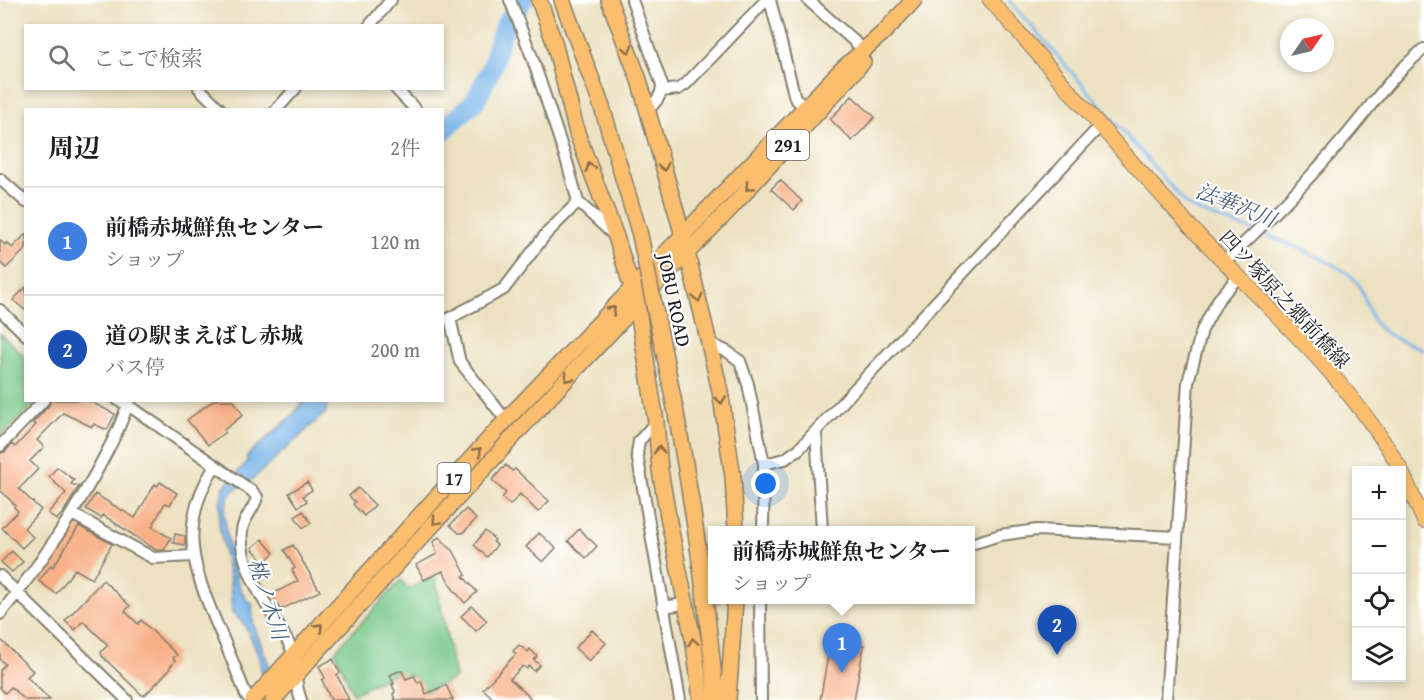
<!DOCTYPE html>
<html lang="ja">
<head>
<meta charset="utf-8">
<style>
	:root { --surface:#fff; --page:#f2f2f2; --text:#202124; --muted:#757577; --line:#e0e0e0; --accent:#c8321e }
	body { margin:0; font-family:"Gentium Book Plus","Noto Serif JP",serif; background:var(--page); color:var(--text) }
	.controls { position:absolute; right:18px; bottom:18px; display:grid; overflow:hidden; border-radius:0px; box-shadow:0 3px 9px #0003 }
	.controls button { width:54px; height:54px; display:grid; place-items:center; padding:0; border:0; border-bottom:2px solid var(--line); background:var(--surface); color:var(--text); font:30px sans-serif }
	.compass { position:absolute; left:1280px; top:18px; width:54px; height:54px; border-radius:50%; background:var(--surface); box-shadow:0 3px 9px #0003; rotate:56deg }
	.you { position:absolute; left:766px; top:484px; width:21px; height:21px; margin:-15px; border:4px solid #fff; border-radius:50%; background:#1a73e8; box-shadow:0 0 0 9px #1a73e833 }
	.badge { display:grid; place-items:center; width:39px; height:39px; border-radius:50%; background:var(--accent); color:#fff; font-size:20px; font-weight:700 }
	.pin { position:absolute; translate:-50% -50px; filter:drop-shadow(0 2px 3px #0008) }
	.pin::after { content:''; position:absolute; top:32px; width:21px; height:18px; background:inherit; clip-path:polygon(0 0,100% 0,50% 100%) }
	.popup { position:absolute; left:708px; top:526px; width:267px; height:78px; box-sizing:border-box; display:grid; place-content:center; border-radius:0px; background:var(--surface); filter:drop-shadow(0 2px 4px #0005); font-size:20px; white-space:nowrap; color:var(--muted) }
	.popup b { font-size:22px; color:var(--text) }
	.popup::after { content:''; position:absolute; left:50%; top:100%; margin-left:-12px; border:12px solid transparent; border-top-color:var(--surface) }
	.list { margin:0; padding:0; list-style:none }
	h2 { display:flex; justify-content:space-between; align-items:center; height:78px; margin:0; padding:0 24px; font-size:26px }
	h2 small { font-size:20px; font-weight:400; color:var(--muted) }
	.list li { display:grid; grid-template-columns:39px 1fr auto; gap:18px; align-items:center; box-sizing:border-box; height:108px; padding:0 24px; border-top:2px solid var(--line) }
	.list b { display:block; font-size:22px; white-space:nowrap }
	.list p { margin:0; font-size:20px; white-space:nowrap; color:var(--muted) }
	.list em { font-size:20px; font-style:normal; color:var(--muted) }
	.icon { flex:none; width:33px; height:33px; fill:none; stroke:currentColor; stroke-width:2; stroke-linecap:round; stroke-linejoin:round }
	.map { position:relative; flex:none; width:1424px; height:700px; overflow:hidden }
	.search { position:absolute; background:var(--surface); box-shadow:0 3px 9px #0003; left:24px; top:24px; width:420px; height:66px; display:flex; align-items:center; gap:15px; box-sizing:border-box; padding:0 21px; border-radius:0px; color:var(--muted); font-size:22px }
	.panel { position:absolute; background:var(--surface); box-shadow:0 3px 9px #0003; left:24px; top:108px; width:420px; height:294px; border-radius:0px }
	.map>svg:first-child { display:block }
	.green { fill:#79c98a; stroke:#4a7253; stroke-width:1.5 }
	.water { fill:#77b4e9; stroke:#4a6882; stroke-width:1.5 }
	.lines { fill:none; stroke-linecap:round; stroke-linejoin:round }
	.stream { stroke:#77b4e9; stroke-width:3 }
	.river { stroke:#77b4e9; stroke-width:20 }
	.building { fill:#f8b087 }
	.minor-tunnel { stroke:#c2ba9f; stroke-width:10; stroke-dasharray:10 5; stroke-linecap:butt }
	.minor-casing { stroke:#847e6e; stroke-width:14 }
	.major-casing { stroke:#847e6e; stroke-width:16 }
	.highway-casing { stroke:#847e6e; stroke-width:18 }
	.minor { stroke:#fff; stroke-width:10 }
	.major { stroke:#fabe6e; stroke-width:14 }
	.highway { stroke:#fabe6e; stroke-width:15 }
	.highway-bridge-casing { stroke:#847e6e; stroke-width:18; stroke-linecap:butt }
	.highway-bridge { stroke:#fabe6e; stroke-width:15 }
	.oneway { stroke:#8b6d45 }
	.labels { text-anchor:middle; dominant-baseline:central; stroke-width:4.5; stroke-linejoin:round; paint-order:stroke }
	.shield { fill:#fff; stroke:#606060; stroke-width:1.5 }
	.shield-label { font-size:18px; font-weight:bold; fill:#1c1c1c }
	.street-label { font-size:20px; fill:#1c1c1c; stroke:#fff }
	.water-label { font-size:21px; font-style:italic; fill:#456078; stroke:#fff }
</style>
</head>
<body>
<div class="map">
<svg width="1424" height="700" viewBox="0 0 1424 700">
	<rect width="100%" height="100%" fill="#fff"/>
	<filter id="ink" filterUnits="userSpaceOnUse"><feTurbulence type="fractalNoise" baseFrequency=".0167" numOctaves="2"/><feDisplacementMap in="SourceGraphic" scale="12" xChannelSelector="R" yChannelSelector="G"/><feConvolveMatrix kernelMatrix="1 2 1 2 8 2 1 2 1" color-interpolation-filters="sRGB"/></filter>
	<filter id="wash" filterUnits="userSpaceOnUse"><feTurbulence type="fractalNoise" baseFrequency=".008" numOctaves="4" result="noise"/><feDisplacementMap in="SourceGraphic" scale="24" xChannelSelector="R" yChannelSelector="G"/><feGaussianBlur stdDeviation="1.35" result="paint"/><feColorMatrix in="noise" values="0 0 0 0 0 0 0 0 0 0 0 0 0 0 0 0 0 1.4 0 .05"/><feComposite in="paint" operator="in"/></filter>
	<g filter="url(#wash)">
		<rect width="100%" height="100%" fill="#ece1c0"/>
		<path class="green" d="M0,333L25,357L26,400L37,401L0,437Z
			M435,576L455,678L425,692L421,682L418,683L414,676L411,677L409,674L404,676L398,671L353,694L335,651L401,580L409,589Z"/>
		<path class="water" d="M304,401H327L326,412L253,479L232,491L227,501L224,512L227,537L238,584L247,601L252,603L253,623L266,658L284,700H269L257,652L245,625L232,612L230,580L219,526L220,503L224,487L248,461L246,458L249,454L292,416Z"/>
		<g class="lines">
			<path class="stream" d="M1009,0L1186,204L1199,212L1254,231
				M1260,233C1279,239 1346,267 1356,281C1364,292 1367,308 1373,320C1382,336 1408,343 1424,350"/>
			<path class="river" d="M442,132L475,101L493,65L497,47L504,27L523,0"/>
		</g>
		<g id="blocks">
			<path class="building" d="M852,96L875,117L852,141L830,119Z
				M780,180L802,201L794,210L771,189Z
				M26,234V249L6,268L0,262V240L5,245L7,242L12,248Z
				M26,287V311L13,300Z
				M51,400H87L115,414L107,430L94,424L92,427L63,413L37,440L44,447L30,461L38,469L19,489L41,510L24,528L33,537L22,548L2,528L18,511L14,507L15,505L0,490V453L5,452L12,444L15,447L36,425L33,423L49,405Z
				M214,400H233L243,415L224,430L225,432L208,445L187,420Z
				M506,465L512,471L515,469L549,501L538,512L520,494L510,505L502,498L506,493L492,480Z
				M57,467L74,480L71,484L79,486L63,513L56,520L48,513L66,493L49,477Z
				M160,482L177,493L170,505L165,503L152,527L171,538L164,550H156L103,515L101,518L86,509L95,494L135,518L155,484L157,486Z
				M307,482L312,490L303,496L307,501L298,507L289,493Z
				M358,488L375,505L364,516L353,504L355,502L349,496Z
				M466,509L476,519L463,533H459L450,525Z
				M303,511L311,523L303,528L295,517Z
				M79,526L112,544L92,579L75,569L56,594L39,581L51,565L53,567Z
				M579,529L597,546L586,558L568,541Z
				M485,531L495,540L493,542L497,545L487,557L474,545Z
				M539,533L556,548L543,562L526,547Z
				M175,534L185,536V545L173,543Z
				M439,537L454,552L466,575L463,576L477,592L465,603L453,589L443,571L424,580L416,565L437,554L433,542Z
				M262,539L274,553L264,562L252,548Z
				M293,545L320,591L280,610L272,594L298,581L292,570L295,568L284,550Z
				M12,551L23,562L12,572L1,562Z
				M103,580L130,606L125,611L138,624L141,620L177,655L173,658L175,661L169,668L170,669L145,695H142L102,656L101,652L108,645L83,621L75,630L65,621Z
				M472,606L487,621L476,631L461,616Z
				M592,630L606,643L589,661L575,648Z
				M0,639L33,671L27,677L50,700H25L11,687L5,693L0,688V670L5,664L0,659Z
				M831,639L864,645L854,700H820Z
				M519,645L528,652L530,649L537,656L534,660L540,665L534,671L529,666L527,669L523,666L510,679L533,700H495L483,689L516,654L513,651Z
				M333,659L340,673L337,675L349,700H331L322,680L325,678L319,666Z
				M399,671H402L406,679L414,676L418,683L421,681L426,694L446,685L453,700H395L393,694L395,692L392,684H394L390,675Z"/>
		</g>
	</g>
	<g filter="url(#ink)">
		<use href="#blocks" fill-opacity="0" stroke="#847e6e" stroke-width="1.5"/>
		<g class="lines">
			<path class="minor-tunnel" d="M680,604L731,600"/>
			<defs>
				<path id="minor" d="M510,0L532,57L567,162L578,202L615,236
					M632,0L662,85C662,96 655,103 647,111
					M770,0L795,98L805,108
					M808,0L864,50
					M369,26L391,0
					M199,88L221,110
					M395,88L416,110
					M662,91L678,89L686,84L766,0
					M276,110L296,88
					M0,179L26,202
					M1224,262C1264,225 1303,186 1339,144C1369,110 1388,78 1424,49
					M0,310L26,335
					M709,343L728,352L740,361L748,384L764,464L763,530
					M118,400L128,405L252,491L257,497C254,510 243,518 242,531C237,569 275,615 291,648C297,665 294,683 301,700
					M506,420L460,362L450,318L504,289L546,234L578,202
					M656,422L639,441L637,454L680,700
					M816,432L822,530
					M0,446L44,400
					M764,464L785,459L799,449L1100,126
					M215,466C177,525 193,568 218,627C228,649 237,672 246,695L250,700
					M72,514L153,558L193,556
					M971,544L1000,535L1037,530L1177,537
					M0,576L127,700
					M760,600L761,700
					M663,607L677,605
					M0,614C36,571 66,525 94,476C107,452 121,427 129,400
					M1166,700L1188,382L1202,330L1218,300L1238,277"/>
				<path id="major" d="M990,0C1056,74 1120,151 1188,224C1260,302 1349,377 1401,470
					M1402,472L1424,521"/>
				<path id="highway" d="M539,0L554,42L577,133L616,237L637,304L656,422L660,470L669,522L694,644L701,700
					M562,0L602,107L640,235
					M609,0L639,80L683,236L709,343L720,391L733,477L736,530
					M656,315C684,442 704,570 716,700
					M253,700L506,420L841,70L884,32L914,0
					M273,700L523,426L637,304L730,209L863,62
					M728,700L735,600"/>
			</defs>
			<use href="#minor" class="minor-casing"/>
			<use href="#major" class="major-casing"/>
			<use href="#highway" class="highway-casing"/>
			<use href="#minor" class="minor"/>
			<use href="#major" class="major"/>
			<use href="#highway" class="highway"/>
			<defs>
				<path id="highway-bridge" d="M640,235L656,315"/>
			</defs>
			<use href="#highway-bridge" class="highway-bridge-casing"/>
			<use href="#highway-bridge" class="highway-bridge"/>
		</g>
		<defs><path id="oneway-chevron" d="M-2-3.5L2.5 0L-2 3.5" fill="none" stroke-width="1.6" stroke-linecap="round" stroke-linejoin="round" transform="scale(1.5)"/></defs>
		<g class="oneway">
			<use href="#oneway-chevron" transform="translate(628 49) rotate(71)"/>
			<use href="#oneway-chevron" transform="translate(590 167) rotate(-111)"/>
			<use href="#oneway-chevron" transform="translate(664 167) rotate(74)"/>
			<use href="#oneway-chevron" transform="translate(749 187) rotate(132)"/>
			<use href="#oneway-chevron" transform="translate(698 298) rotate(76)"/>
			<use href="#oneway-chevron" transform="translate(612 310) rotate(-46)"/>
			<use href="#oneway-chevron" transform="translate(568 378) rotate(133)"/>
			<use href="#oneway-chevron" transform="translate(721 400) rotate(81)"/>
			<use href="#oneway-chevron" transform="translate(659 450) rotate(-95)"/>
			<use href="#oneway-chevron" transform="translate(478 451) rotate(-48)"/>
			<use href="#oneway-chevron" transform="translate(436 521) rotate(133)"/>
			<use href="#oneway-chevron" transform="translate(319 627) rotate(-48)"/>
			<use href="#oneway-chevron" transform="translate(693 642) rotate(-100)"/>
		</g>
	</g>
	<g class="labels">
		<g class="shield">
			<rect x="767" y="130" width="42" height="30" rx="4.5"/>
			<rect x="437.5" y="463" width="33" height="30" rx="4.5"/>
		</g>
		<g class="shield-label">
			<text x="788" y="145">291</text>
			<text x="454" y="478">17</text>
		</g>
		<g class="street-label">
			<text transform="translate(1285 299) rotate(47)">四ツ塚原之郷前橋線</text>
			<text transform="translate(675 300) rotate(78)">JOBU ROAD</text>
		</g>
		<g class="water-label">
			<text transform="translate(1236 205) rotate(22)">法華沢川</text>
			<text transform="translate(268 599) rotate(72)">桃ノ木川</text>
		</g>
	</g>
</svg>
<div class="controls">
<button>+</button>
<button>−</button>
<button><svg class="icon" aria-label="locate" viewBox="0 0 24 24"><circle cx="12" cy="12" r="6"/><path d="M12 2v4M12 18v4M2 12h4M18 12h4"/></svg></button>
<button><svg class="icon" aria-label="layers" viewBox="0 0 24 24"><path d="M12 4l9 5-9 5-9-5zM3 14l9 5 9-5"/></svg></button>
</div>
<svg class="compass" viewBox="-18 -18 36 36"><path d="M0-13l5 13h-10z" fill="#e53935"/><path d="M0 13l5-13h-10z" fill="#757577"/></svg>
<div class="you"></div>
<div class="pin badge" style="left:842px;top:673px;background:#3f7fe0">1</div>
<div class="popup"><b>前橋赤城鮮魚センター</b>ショップ</div>
<div class="pin badge" style="left:1057px;top:655px;background:#1a4fb4">2</div>
<div class="search"><svg class="icon" aria-label="search" viewBox="0 0 24 24"><circle cx="10" cy="10" r="6"/><path d="M15 15l6 6"/></svg>ここで検索</div>
<section class="panel">
<h2>周辺<small>2件</small></h2>
<ul class="list">
<li><span class="badge" style="background:#3f7fe0">1</span><div><b>前橋赤城鮮魚センター</b><p>ショップ</p></div><em>120 m</em></li>
<li><span class="badge" style="background:#1a4fb4">2</span><div><b>道の駅まえばし赤城</b><p>バス停</p></div><em>200 m</em></li>
</ul>
</section>
</div>
</body>
</html>
